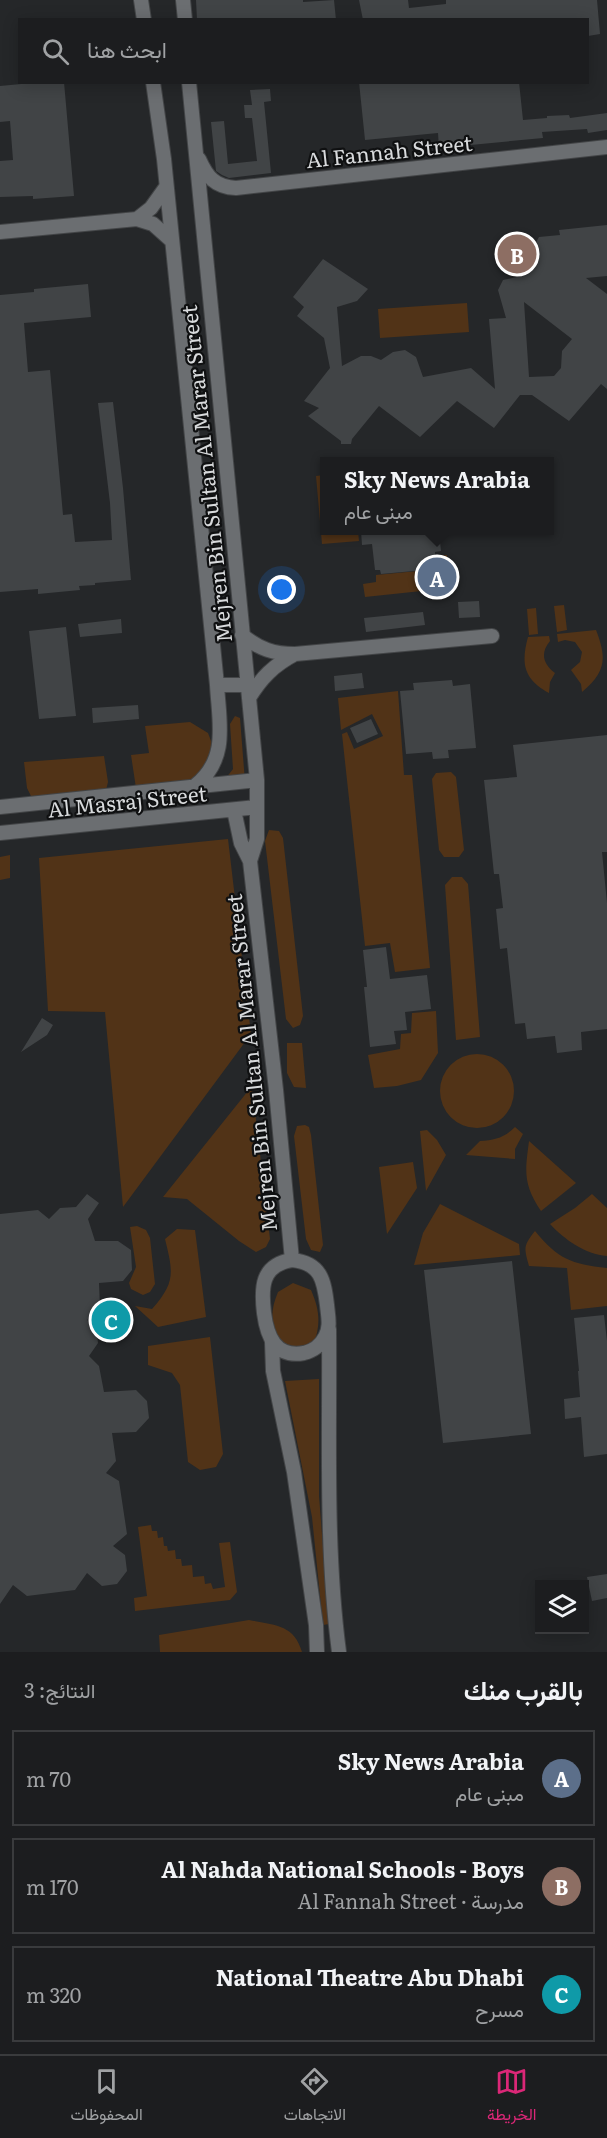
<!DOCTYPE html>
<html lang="ar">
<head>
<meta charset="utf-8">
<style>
	:root { --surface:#1c1d1f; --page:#252628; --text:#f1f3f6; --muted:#a0a2a4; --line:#3a3b3d; --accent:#db2777 }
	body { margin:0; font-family:Literata,Vazirmatn,serif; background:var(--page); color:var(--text); direction:rtl }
	.controls { position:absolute; right:18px; bottom:18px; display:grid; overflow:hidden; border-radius:0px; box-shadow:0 3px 15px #0003 }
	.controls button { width:54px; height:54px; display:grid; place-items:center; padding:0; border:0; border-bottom:2px solid var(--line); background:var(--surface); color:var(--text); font:30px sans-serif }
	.you { position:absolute; left:282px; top:590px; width:21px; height:21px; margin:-15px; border:4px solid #fff; border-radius:50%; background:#1a73e8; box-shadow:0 0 0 9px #1a73e833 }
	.badge { display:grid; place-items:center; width:39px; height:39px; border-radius:50%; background:var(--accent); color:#fff; font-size:20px; font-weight:700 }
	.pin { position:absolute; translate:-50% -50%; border:3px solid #fff; box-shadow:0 2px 6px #0006 }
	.popup { position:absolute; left:320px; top:457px; width:234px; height:78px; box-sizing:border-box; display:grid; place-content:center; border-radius:0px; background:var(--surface); filter:drop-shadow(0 2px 4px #0005); font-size:20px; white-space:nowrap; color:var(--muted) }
	.popup b { font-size:22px; color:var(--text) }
	.popup::after { content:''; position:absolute; left:50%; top:100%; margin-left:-12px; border:12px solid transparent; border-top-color:var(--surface) }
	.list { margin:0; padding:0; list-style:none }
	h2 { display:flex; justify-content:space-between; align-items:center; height:78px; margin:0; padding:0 24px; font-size:26px }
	h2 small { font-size:20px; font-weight:400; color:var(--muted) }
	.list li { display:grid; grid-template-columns:39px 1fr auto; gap:18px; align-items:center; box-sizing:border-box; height:96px; margin:0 12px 12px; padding:0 12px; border:2px solid var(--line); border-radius:0px }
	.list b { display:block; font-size:22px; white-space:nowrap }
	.list p { margin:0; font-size:20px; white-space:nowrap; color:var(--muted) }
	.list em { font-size:20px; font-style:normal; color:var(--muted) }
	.icon { flex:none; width:33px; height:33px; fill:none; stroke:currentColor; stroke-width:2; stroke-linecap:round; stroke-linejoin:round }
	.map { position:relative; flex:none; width:607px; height:1652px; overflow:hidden; direction:ltr }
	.search { position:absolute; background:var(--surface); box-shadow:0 3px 15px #0003; left:18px; right:18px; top:18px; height:66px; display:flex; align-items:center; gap:15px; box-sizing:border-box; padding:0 21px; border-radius:0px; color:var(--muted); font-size:22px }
	.sheet { height:402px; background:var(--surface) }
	nav { display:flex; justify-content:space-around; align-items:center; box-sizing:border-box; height:84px; border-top:2px solid var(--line); background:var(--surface); font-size:16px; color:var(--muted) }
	nav a { display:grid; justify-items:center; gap:3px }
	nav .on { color:var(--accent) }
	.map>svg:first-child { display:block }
	.green { fill:#513317 }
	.building { fill:#414446; fill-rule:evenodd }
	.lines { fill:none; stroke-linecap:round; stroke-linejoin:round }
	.street-casing { stroke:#434547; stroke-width:16 }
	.street { stroke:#6b6e71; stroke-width:14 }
	.labels { text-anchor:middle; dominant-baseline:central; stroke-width:4.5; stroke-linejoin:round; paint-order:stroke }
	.street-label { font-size:21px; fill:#d8dadc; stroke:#0f1011 }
</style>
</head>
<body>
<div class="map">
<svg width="607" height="1652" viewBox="0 0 607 1652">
	<rect width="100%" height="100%" fill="#252729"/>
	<path class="green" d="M467,303L469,332L380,338L378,309Z
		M324,475V530L358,531L359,541L322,544L316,476Z
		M447,555L450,588L365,597L363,584L376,582V575L439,569L438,556Z
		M564,605L567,630L557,632L554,606Z
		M536,608L538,634L529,635L527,609Z
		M596,630C607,658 606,672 582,692L581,684L571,670L580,662L582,652L575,642L565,640L558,642L557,634Z
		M549,636L550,641C540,653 543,664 555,673L550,682L549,693C523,679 521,663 528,637Z
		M398,691L404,775H412L430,968L395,972L390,943L365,946L342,734L347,732L354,749L383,736L372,714L341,730L338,698Z
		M235,716L240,718L245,782L226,778L233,769L230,724Z
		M190,722L208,733L217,757L207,780L136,788L131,755L149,753L145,726Z
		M104,756L108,782L106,790L33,800L27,788L24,762Z
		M451,772L456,777L464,850L459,857H444L439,850L432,779L436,773Z
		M269,830L279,831L283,838L303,1016L300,1025L293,1028L286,1019L265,841Z
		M228,839L251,1034L123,1207L105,1012L48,1011L39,858Z
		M10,855V878L0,880V857Z
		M452,877H462L468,884L480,1037L456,1040L445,885Z
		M436,1011L438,1053L421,1080L397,1086L374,1088L368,1055L400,1049L401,1034L411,1033L412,1013Z
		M287,1043H302L306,1088L294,1087L287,1073Z
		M440 1091a37 37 0 1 1 74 0a37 37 0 1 1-74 0Z
		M252,1086L270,1239L266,1247L256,1252L239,1241L187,1199L163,1197Z
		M305,1125L309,1127L311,1135L323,1245L320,1252L311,1250L306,1239L294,1136L297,1126Z
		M515,1127L523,1134L515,1149V1159L466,1155L480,1141C495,1140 504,1138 515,1127Z
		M427,1130L437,1140L446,1155L426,1191L420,1131Z
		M529,1141L576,1183L541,1211C523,1184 525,1172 529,1141Z
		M413,1162L417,1188L387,1234L379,1167Z
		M592,1194L607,1208V1256C585,1254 565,1240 550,1224L575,1208Z
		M440,1204L519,1244L520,1255L414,1265L423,1233Z
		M137,1226L146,1230L150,1238L155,1284L150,1292L143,1295L131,1289L129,1283L136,1267L130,1227Z
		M177,1229L195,1230L206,1317L158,1327L135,1306L152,1309C176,1282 173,1272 165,1239Z
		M535,1231C558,1259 571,1264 607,1268V1306L571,1310L567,1268L529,1266C524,1248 523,1246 535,1231Z
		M293,1283L311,1290C320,1311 321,1325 313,1346L285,1350C270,1331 269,1313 278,1292Z
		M210,1337L223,1454L216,1467L200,1470L188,1462L180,1385L172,1373L148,1365V1346Z
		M319,1379V1496L329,1624L323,1625L312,1517L285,1381Z
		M151,1525L152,1531H157L158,1538L163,1537L164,1546H167L168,1551L175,1550L176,1559H181L182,1566L192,1565L193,1577L204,1576L205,1584L211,1583L213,1589L225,1587L219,1543L230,1542L237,1592L230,1600L135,1611L134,1598L147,1596L138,1527Z
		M249,1620C274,1625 294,1624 302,1652H160L159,1635Z"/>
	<path class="building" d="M196,0H303V2L334,0L336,20H197Z
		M359,0H408L409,8L446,4V0H597L600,34L588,36V20H363Z
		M23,82H64L74,196L33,199V196L0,197V161L13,160L10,121L0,122V86L21,84Z
		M359,82H519L523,120L547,118V116L569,115L570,118L607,113V130L588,133L587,129L542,132L543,138L439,148L438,133L365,140Z
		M270,89L271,101L264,102L271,173L229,178L222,175L216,171L211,122L224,121L228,164L257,161L252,118H245L244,105H252L250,90Z
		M607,225V276L586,278L607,294V389L601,384L569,421L532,395H520L494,428L457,401L420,437L379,406L352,439L351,444H341V441L308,416L319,408L304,401L330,368L324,338L297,316L304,307L293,297L323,259L368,289L357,301L337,307L342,366L361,356H371L381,360L393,352L405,350L416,357L423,377L471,368L495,389L489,319L506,318L498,290L503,280L526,275L535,260L534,246L539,237L560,235L559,230ZM524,302L572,339L562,351L561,368L554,376L529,377Z
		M88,284L91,317L24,323L28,372L50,370L63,515L72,514L75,542L112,540L110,503L98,403L113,402L123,488L131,580L95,583V585L79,586L80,590L38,594V589L0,592V295L34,292V289Z
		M361,531H439L441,551L435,552L436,569L381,574L380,570H375L372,544L362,545Z
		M479,601L480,617L459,618L458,602Z
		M423,612L425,625L366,632L364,618Z
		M121,619L122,633L80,637L78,624Z
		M66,627L76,716L39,719L29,631Z
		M362,673L364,688L335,691L334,676Z
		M452,680L453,686L470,684L476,748L448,750L449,758L433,759L432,752L406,754L400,691L414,690L413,683Z
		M138,705L139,719L93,723L92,708Z
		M371,719L378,734L357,743L350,728Z
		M607,735V852H602L607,903V1029L581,1032L582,1050L557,1053L555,1036L527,1039L525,1023L515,1024L507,948L500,949L496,909L503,908L499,874H494L484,780L517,777L513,745Z
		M386,947L390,979L427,975L431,1009L405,1012L407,1030L394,1031L396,1044L370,1047L364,987H367L363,950Z
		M42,1018L53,1025L47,1035L21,1052Z
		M87,1194L99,1203L88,1219L95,1241H118L131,1250L132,1270L123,1281L99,1283L100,1308L87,1320L96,1326L98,1343L89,1356L99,1366L104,1392L136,1390L147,1401L149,1418L136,1432L112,1433L116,1461L106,1473L119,1481L127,1534L113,1546L125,1555L127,1571L117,1584L102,1586L87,1573L75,1590L27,1596L13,1585L0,1604V1214L38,1210L49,1219L60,1208L76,1207Z
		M512,1261L531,1434L443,1443L424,1270Z
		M604,1315L607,1341V1454L584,1457L581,1417L565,1419L564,1399L580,1397L578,1371H579L574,1318Z
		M607,1574V1598L592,1601L587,1577Z"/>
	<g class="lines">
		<defs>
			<path id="street" d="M141,0L144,20
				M183,0L185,20
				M153,82L164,159L217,685C219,722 229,758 196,785
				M189,82L257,780V839L250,861
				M199,159C207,177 215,187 236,188L607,147
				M137,219L151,208L166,187
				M0,232L137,219L153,224L172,241
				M242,635C259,649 274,654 295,654L492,636
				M217,685H247
				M249,698C261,678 274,665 295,654
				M0,807L257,780
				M234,810L241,843L250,861L276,1090L292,1260
				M0,833L257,807
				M292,1260C321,1263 324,1280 327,1305C328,1316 331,1327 325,1337C321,1345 313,1351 304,1353C275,1358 267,1336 264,1313C261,1288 261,1265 292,1260Z
				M329,1329C330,1436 325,1545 339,1652
				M272,1342L273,1371L294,1472L316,1625L317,1652"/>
		</defs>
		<use href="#street" class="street-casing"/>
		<use href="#street" class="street"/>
	</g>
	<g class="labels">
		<g class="street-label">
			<text transform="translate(389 150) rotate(-6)">Al Fannah Street</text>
			<text transform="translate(205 474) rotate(-96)">Mejren Bin Sultan Al Marar Street</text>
			<text transform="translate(127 800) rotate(-6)">Al Masraj Street</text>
			<text transform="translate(250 1063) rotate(-96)">Mejren Bin Sultan Al Marar Street</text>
		</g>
	</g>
</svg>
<div class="controls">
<button><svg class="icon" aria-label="layers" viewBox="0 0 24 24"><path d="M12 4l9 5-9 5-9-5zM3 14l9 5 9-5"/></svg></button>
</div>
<div class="you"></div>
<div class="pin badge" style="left:437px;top:577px;background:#5c6f8a">A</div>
<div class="popup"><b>Sky News Arabia</b>مبنى عام</div>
<div class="pin badge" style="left:517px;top:254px;background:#8d6e63">B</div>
<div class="pin badge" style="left:111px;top:1320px;background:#0f9aa8">C</div>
<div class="search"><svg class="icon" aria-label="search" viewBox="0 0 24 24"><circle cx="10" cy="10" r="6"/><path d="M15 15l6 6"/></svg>ابحث هنا</div>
</div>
<section class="sheet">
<h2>بالقرب منك<small>النتائج: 3</small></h2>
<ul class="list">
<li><span class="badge" style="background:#5c6f8a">A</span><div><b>Sky News Arabia</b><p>مبنى عام</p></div><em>70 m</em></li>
<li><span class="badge" style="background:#8d6e63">B</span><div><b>Al Nahda National Schools - Boys</b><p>مدرسة · Al Fannah Street</p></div><em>170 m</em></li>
<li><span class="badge" style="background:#0f9aa8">C</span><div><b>National Theatre Abu Dhabi</b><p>مسرح</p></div><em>320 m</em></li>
</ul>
</section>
<nav>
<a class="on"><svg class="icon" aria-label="map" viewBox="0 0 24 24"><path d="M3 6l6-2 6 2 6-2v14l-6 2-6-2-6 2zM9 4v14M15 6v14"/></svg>الخريطة</a>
<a><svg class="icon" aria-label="directions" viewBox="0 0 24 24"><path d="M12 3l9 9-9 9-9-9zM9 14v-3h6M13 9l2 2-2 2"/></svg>الاتجاهات</a>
<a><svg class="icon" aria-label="saved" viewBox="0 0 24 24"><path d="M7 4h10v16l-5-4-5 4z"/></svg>المحفوظات</a>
</nav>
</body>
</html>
